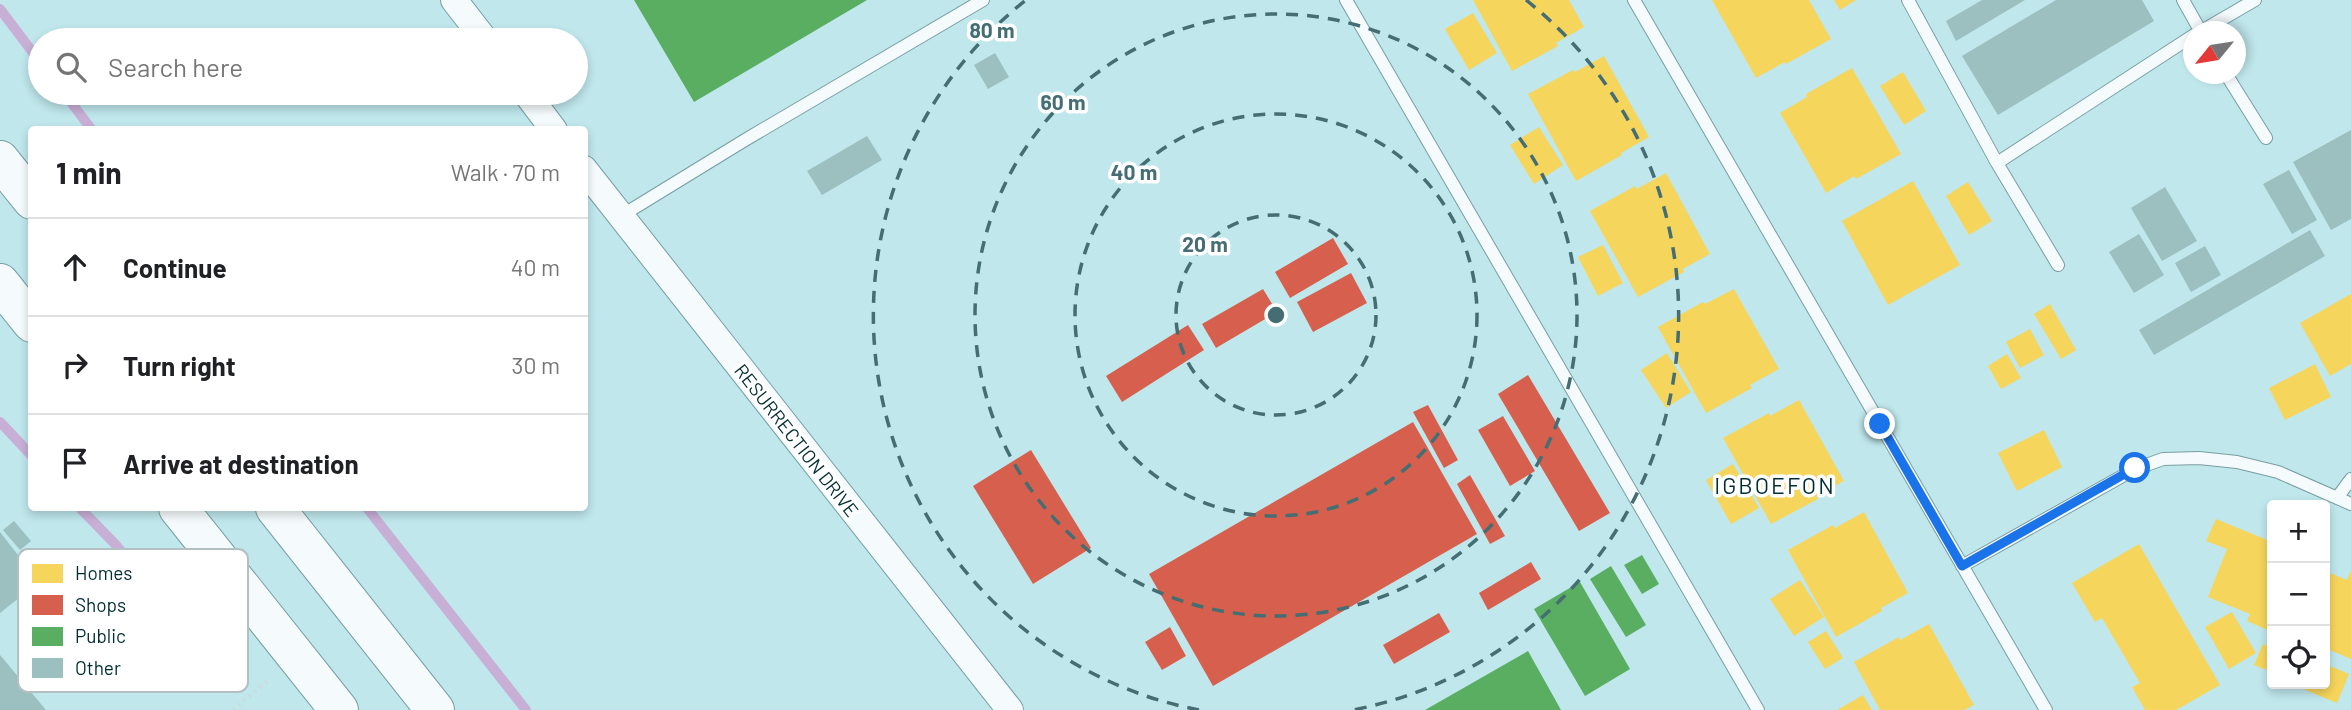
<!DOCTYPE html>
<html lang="en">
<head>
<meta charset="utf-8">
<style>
	:root { --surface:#fff; --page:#f6f6f6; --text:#202124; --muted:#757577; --line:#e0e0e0 }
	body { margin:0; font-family:Barlow,sans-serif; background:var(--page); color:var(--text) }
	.controls { position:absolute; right:21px; bottom:21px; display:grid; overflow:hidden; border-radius:7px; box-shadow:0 4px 10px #0003 }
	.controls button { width:63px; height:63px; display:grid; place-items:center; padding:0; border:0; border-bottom:2px solid var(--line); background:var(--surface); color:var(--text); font:35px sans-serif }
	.compass { position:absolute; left:2183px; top:21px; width:63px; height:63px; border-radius:50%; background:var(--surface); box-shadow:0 4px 10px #0003; rotate:240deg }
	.stop { position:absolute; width:21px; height:21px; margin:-16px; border:5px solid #1a73e8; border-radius:50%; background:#fff }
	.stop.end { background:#1a73e8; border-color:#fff; box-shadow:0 2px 7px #0008 }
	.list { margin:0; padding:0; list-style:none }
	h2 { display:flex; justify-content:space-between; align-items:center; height:91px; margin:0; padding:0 28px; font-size:30px }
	h2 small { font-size:23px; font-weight:400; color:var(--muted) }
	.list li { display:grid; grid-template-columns:46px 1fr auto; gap:21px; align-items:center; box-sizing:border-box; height:98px; padding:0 28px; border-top:2px solid var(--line) }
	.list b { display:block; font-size:26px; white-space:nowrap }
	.list em { font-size:23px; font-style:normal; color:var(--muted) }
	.icon { flex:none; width:38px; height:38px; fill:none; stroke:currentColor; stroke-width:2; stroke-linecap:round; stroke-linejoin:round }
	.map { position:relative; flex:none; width:2351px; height:710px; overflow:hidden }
	.search { position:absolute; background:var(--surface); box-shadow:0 4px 10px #0003; left:28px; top:28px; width:560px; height:77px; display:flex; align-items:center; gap:18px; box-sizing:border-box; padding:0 24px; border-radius:38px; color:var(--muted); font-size:26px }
	.panel { position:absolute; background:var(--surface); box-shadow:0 4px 10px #0003; left:28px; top:126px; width:560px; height:385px; border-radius:7px }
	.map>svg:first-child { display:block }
	.homes { fill:#f6d55c }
	.shops { fill:#d6604d }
	.public { fill:#5aae61 }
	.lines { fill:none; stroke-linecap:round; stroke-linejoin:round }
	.stream { stroke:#c8afd6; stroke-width:10 }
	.building { fill:#9cbfc0 }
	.service-casing { stroke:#789ea3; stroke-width:14 }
	.minor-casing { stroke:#789ea3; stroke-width:28 }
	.trunk-casing { stroke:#789ea3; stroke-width:40 }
	.path { stroke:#cddadc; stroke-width:4.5; stroke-dasharray:2 5; stroke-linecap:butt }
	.service { stroke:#f5fbfc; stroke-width:12 }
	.minor { stroke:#f5fbfc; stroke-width:26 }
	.trunk { stroke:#f5fbfc; stroke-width:38 }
	.route { stroke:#1a73e8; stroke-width:9 }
	.ring { fill:none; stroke:#446e73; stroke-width:3.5; stroke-dasharray:12 9 }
	.labels { text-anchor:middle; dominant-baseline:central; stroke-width:7; stroke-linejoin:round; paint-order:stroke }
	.street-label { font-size:19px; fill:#022d32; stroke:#fff }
	.quarter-label { font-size:23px; letter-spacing:2px; fill:#022d32; stroke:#fff }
	.key { fill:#fff; stroke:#b3c0c2; stroke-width:2 }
	.key-label { font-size:19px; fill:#022d32 }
	.centre { fill:#446e73; stroke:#fff; stroke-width:3.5 }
	.ring-label { font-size:21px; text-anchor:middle; font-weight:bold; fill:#446e73; stroke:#fff; stroke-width:7; stroke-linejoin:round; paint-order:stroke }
</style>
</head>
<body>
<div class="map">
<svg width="2351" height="710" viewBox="0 0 2351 710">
	<rect width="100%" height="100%" fill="#bfe7ec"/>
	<path class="homes" d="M1473,0H1569L1584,27L1556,43L1558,46L1512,71Z
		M1712,0H1809L1831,39L1786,64L1785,62L1756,78Z
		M1834,0H1856L1840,10Z
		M1473,13L1497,53L1469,70L1445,29Z
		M1604,56L1649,137L1621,153L1622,155L1576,181L1528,94L1573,70L1575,72Z
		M1852,68L1901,154L1856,179L1854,176L1826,193L1780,113L1807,97L1806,94Z
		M1903,72L1926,111L1904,125L1880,86Z
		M1539,127L1563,165L1534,184L1510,145Z
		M1666,173L1710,254L1683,269L1684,272L1638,297L1590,211L1635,186L1637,189Z
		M1913,181L1960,265L1888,305L1842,221Z
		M1968,182L1992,221L1969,235L1946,196Z
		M1603,245L1623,283L1598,296L1578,257Z
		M1734,289L1779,369L1750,385L1752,388L1706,413L1658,327L1703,302L1705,304Z
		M2351,294V364L2330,376L2300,323Z
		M2050,304L2076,350L2061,359L2034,314Z
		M2030,329L2044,355L2020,368L2006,342Z
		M1667,353L1691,392L1666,408L1641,370Z
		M2007,354L2021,378L2001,389L1988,366Z
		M2315,364L2331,397L2285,420L2269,388Z
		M1799,400L1844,481L1816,496L1818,499L1771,524L1723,438L1769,413L1770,416Z
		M2044,430L2062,467L2017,491L1998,453Z
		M1733,464L1759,508L1731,524L1706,480Z
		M1864,512L1908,593L1881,608L1882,611L1836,637L1788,550L1833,525L1835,528Z
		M2216,519L2272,542V632L2247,621L2250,614L2208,597L2227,549L2206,541Z
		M2139,544L2220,685L2176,710H2145L2132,687L2140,683L2102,618L2095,622L2072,583Z
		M2325,571L2347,580L2351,571V659L2325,648Z
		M1800,580L1824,617L1794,636L1770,599Z
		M2232,612L2256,653L2229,669L2205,627Z
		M1929,624L1974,705L1964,710H1880L1854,662L1899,637L1900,640Z
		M1826,631L1843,658L1825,669L1808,642Z
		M2263,644L2272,648V672L2254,665Z
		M2325,664L2349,674L2337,703L2291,684H2325Z
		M1863,695L1872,710H1837Z"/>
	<path class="shops" d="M1333,238L1348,264L1290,298L1275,272Z
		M1351,273L1367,303L1313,332L1297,302Z
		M1263,289L1277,312L1216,348L1202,324Z
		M1188,325L1204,350L1122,402L1106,376Z
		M1528,375L1610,513L1579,531L1498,394Z
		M1428,405L1458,460L1444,468L1413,412Z
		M1503,416L1535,471L1510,486L1478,430Z
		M1413,422L1477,534L1213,686L1149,574Z
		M1031,450L1091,548L1033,584L973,486Z
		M1470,475L1505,536L1490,544L1457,484Z
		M1531,562L1541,579L1488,610L1479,593Z
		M1439,613L1450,632L1394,664L1383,645Z
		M1170,627L1186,656L1162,670L1145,642Z"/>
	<path class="public" d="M634,0H867L694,102Z
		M1642,555L1659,584L1642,594L1624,565Z
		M1611,566L1646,625L1626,637L1590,579Z
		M1580,582L1630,669L1585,696L1534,609Z
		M1528,651L1561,710H1425Z"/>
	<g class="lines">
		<path class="stream" d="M0,9L40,62
			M64,93L92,130
			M0,422L32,456
			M80,508L115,544L230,683
			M367,508L526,710"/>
	</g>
	<path class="building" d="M1982,0H2025L1956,41L1946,21Z
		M2056,0H2142L2154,21L1998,115L1962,56Z
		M241,31L248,40H227Z
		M995,53L1009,77L988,89L974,65Z
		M2351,130V219L2331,230L2293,162Z
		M867,136L882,160L822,195L807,171Z
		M2289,170L2317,220L2292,234L2263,184Z
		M2165,187L2197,241L2162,261L2131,208Z
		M2310,230L2325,256L2154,355L2139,330Z
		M2139,234L2164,275L2134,293L2109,252Z
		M2205,246L2221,275L2191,292L2175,263Z
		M14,521L31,541L20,550L3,530Z
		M0,532L39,582L0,613Z
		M0,655L46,710H0Z"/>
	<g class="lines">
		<defs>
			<path id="service" d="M1346,0L1758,710
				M1634,0L2046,710
				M1908,0L1997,163L2058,265
				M2183,0L2201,32
				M2200,32L2255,0
				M2226,74L2266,138
				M1997,163L2194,35
				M621,216L745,140L983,0
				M2337,498L2351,479
				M1962,566L2135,469L2163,459L2199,458L2237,462L2278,472L2351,504"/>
			<path id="minor" d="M454,0L485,40
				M526,93L554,130
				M584,169L1010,710"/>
			<path id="trunk" d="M0,160L32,200
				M0,283L32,323
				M178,508L339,710
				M275,508L435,710"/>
		</defs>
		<use href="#service" class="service-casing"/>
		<use href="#minor" class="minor-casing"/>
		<use href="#trunk" class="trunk-casing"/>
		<path class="path" d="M233,710L269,680"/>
		<use href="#service" class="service"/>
		<use href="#minor" class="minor"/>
		<use href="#trunk" class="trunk"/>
	</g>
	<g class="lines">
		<path class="route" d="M1880,424L1962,566L2135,468"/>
	</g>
	<g class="ring">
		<circle cx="1276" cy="315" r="100"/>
		<circle cx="1276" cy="315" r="201"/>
		<circle cx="1276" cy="315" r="301"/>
		<path d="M1199 710A402 402 0 0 1 1026 0M1526 0A402 402 0 0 1 1353 710"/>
	</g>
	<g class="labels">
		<g class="street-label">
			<text transform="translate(797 440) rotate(52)">RESURRECTION DRIVE</text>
		</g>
		<g class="quarter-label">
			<text x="1775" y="485">IGBOEFON</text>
		</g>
	</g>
	<rect x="18" y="549" width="230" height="143" rx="10" class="key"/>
	<rect x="32" y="564" width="31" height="19" fill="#f6d55c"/>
	<rect x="32" y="595" width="31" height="20" fill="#d6604d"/>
	<rect x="32" y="627" width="31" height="19" fill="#5aae61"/>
	<rect x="32" y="658" width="31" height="20" fill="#9cbfc0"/>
	<g class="key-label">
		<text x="75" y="580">Homes</text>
		<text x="75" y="612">Shops</text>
		<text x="75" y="643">Public</text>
		<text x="75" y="675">Other</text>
	</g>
	<circle cx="1276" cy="315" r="10" class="centre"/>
	<g class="ring-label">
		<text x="992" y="38">80 m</text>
		<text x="1063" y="110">60 m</text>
		<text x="1134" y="180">40 m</text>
		<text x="1205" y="252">20 m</text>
	</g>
</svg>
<div class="controls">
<button>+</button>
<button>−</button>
<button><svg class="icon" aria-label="locate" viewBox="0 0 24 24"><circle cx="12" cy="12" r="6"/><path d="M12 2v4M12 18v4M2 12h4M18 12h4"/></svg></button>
</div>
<svg class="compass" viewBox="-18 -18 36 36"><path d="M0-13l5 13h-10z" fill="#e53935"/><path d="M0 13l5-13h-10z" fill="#757577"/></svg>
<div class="stop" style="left:2135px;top:468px"></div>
<div class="stop end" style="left:1880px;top:424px"></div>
<div class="search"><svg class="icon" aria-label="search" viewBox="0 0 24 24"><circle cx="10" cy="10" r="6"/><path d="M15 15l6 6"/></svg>Search here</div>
<section class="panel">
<h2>1 min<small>Walk · 70 m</small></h2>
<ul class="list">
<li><svg class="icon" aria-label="ahead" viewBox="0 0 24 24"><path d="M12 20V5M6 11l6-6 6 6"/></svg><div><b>Continue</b></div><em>40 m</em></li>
<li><svg class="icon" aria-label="right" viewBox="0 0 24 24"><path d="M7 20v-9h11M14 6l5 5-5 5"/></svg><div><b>Turn right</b></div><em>30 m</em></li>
<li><svg class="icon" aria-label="arrive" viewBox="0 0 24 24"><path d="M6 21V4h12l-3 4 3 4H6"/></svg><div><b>Arrive at destination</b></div></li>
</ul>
</section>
</div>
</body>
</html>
